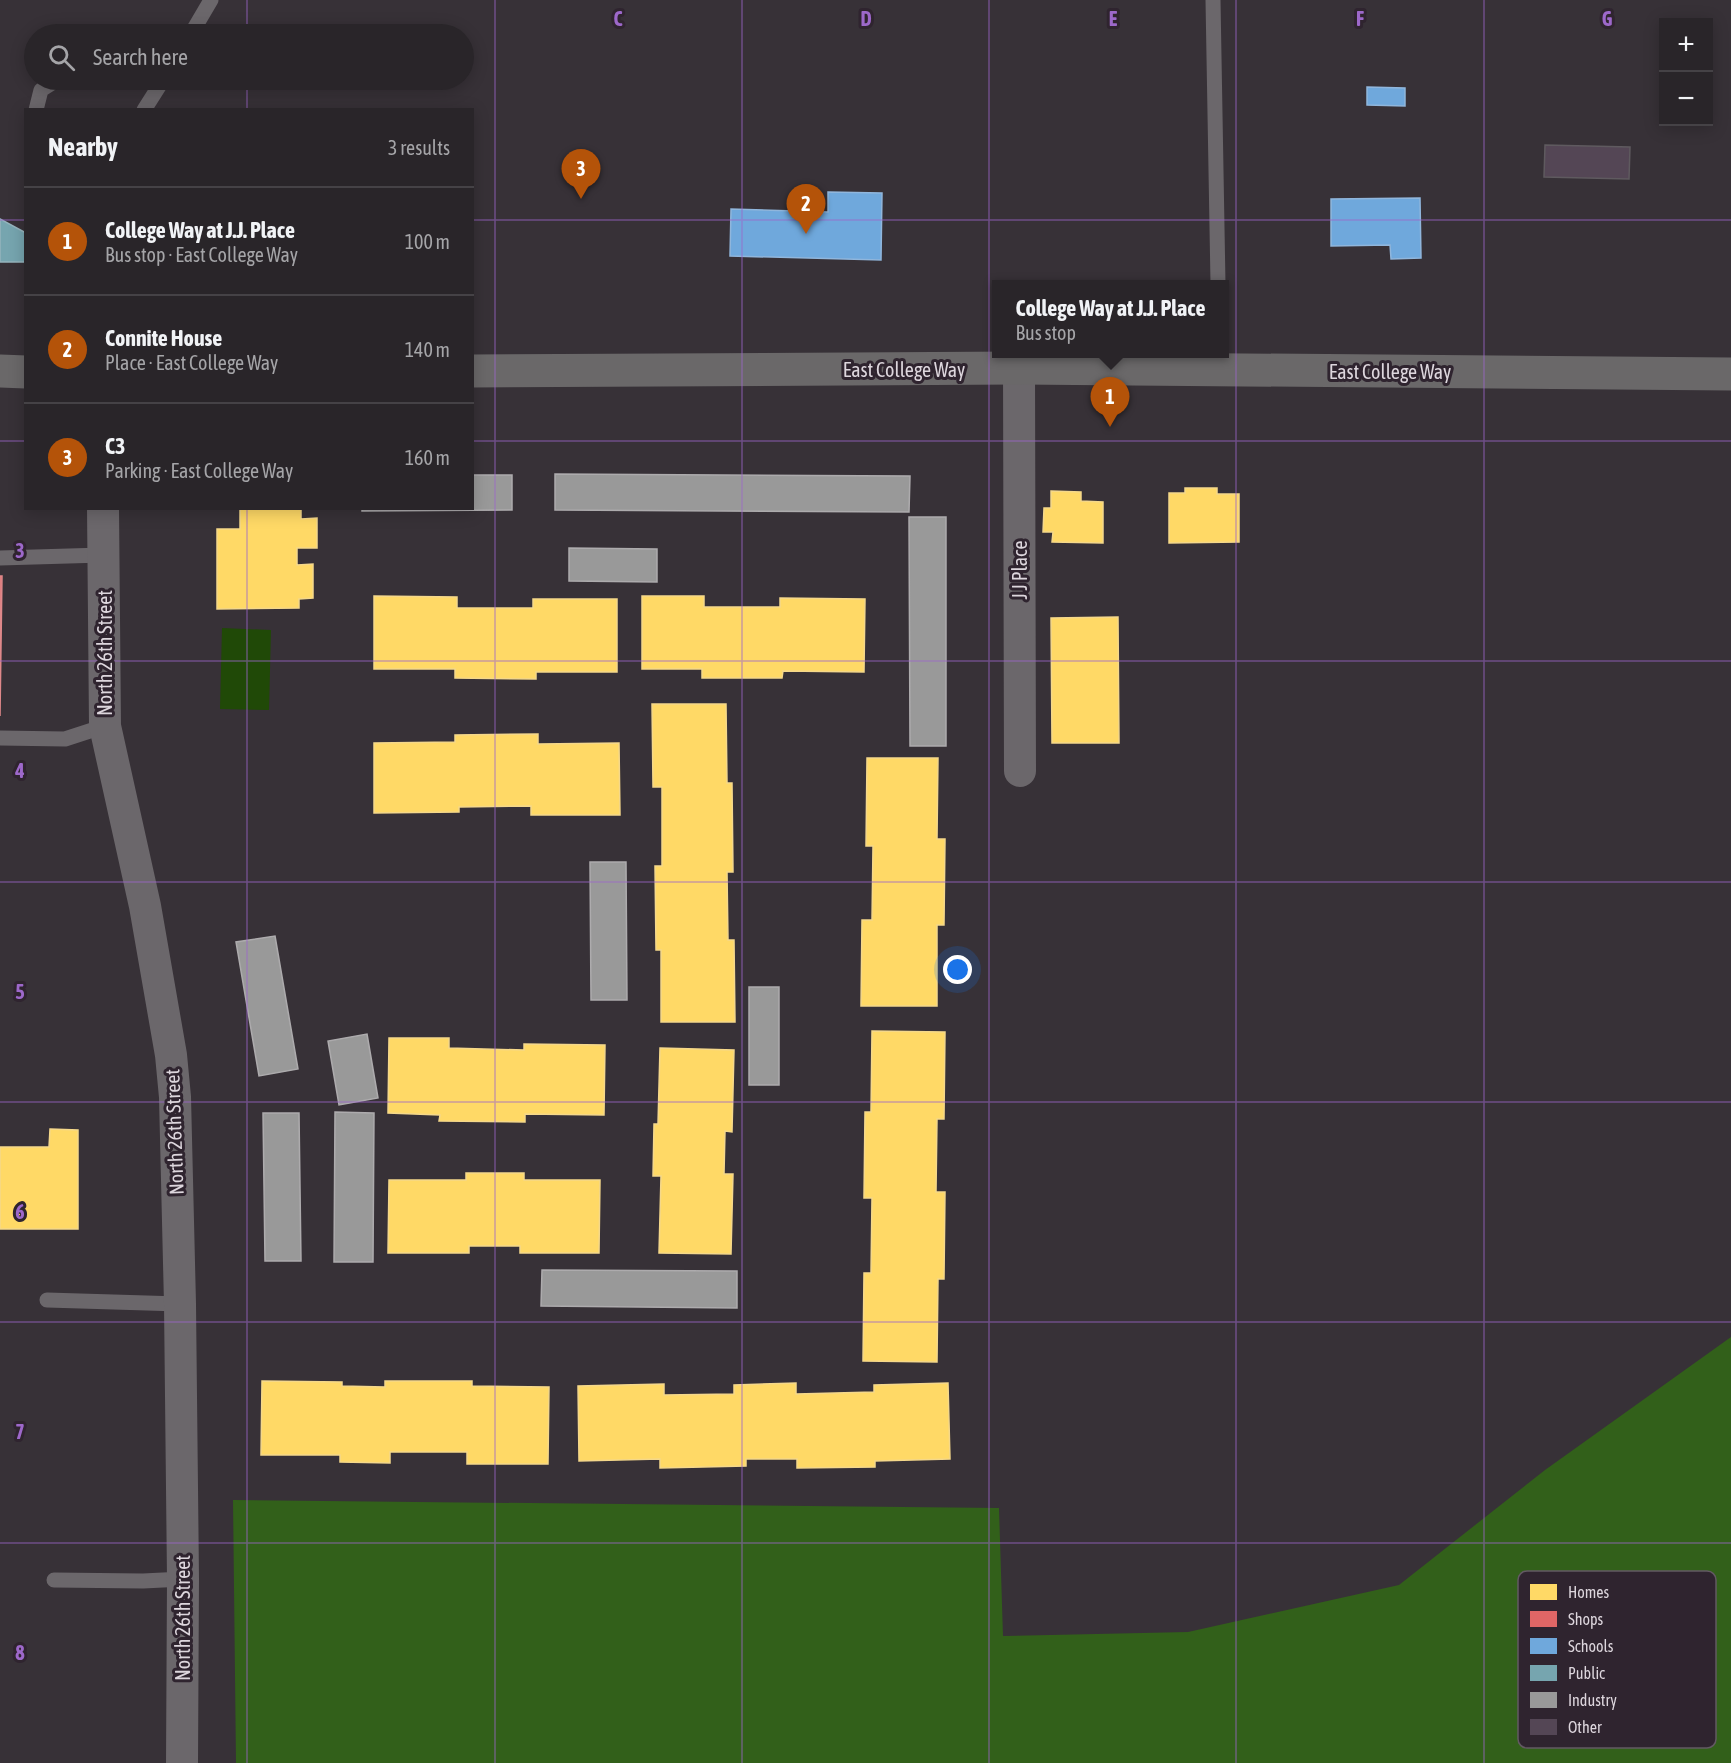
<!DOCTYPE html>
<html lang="en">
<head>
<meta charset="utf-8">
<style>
	:root { --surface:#292529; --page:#312d31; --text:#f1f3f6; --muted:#a5a5a8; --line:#454246; --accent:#b45309 }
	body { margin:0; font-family:"Asap Condensed",sans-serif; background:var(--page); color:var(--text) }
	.controls { position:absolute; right:18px; top:18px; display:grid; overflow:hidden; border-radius:0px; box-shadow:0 3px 15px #0003 }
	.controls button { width:54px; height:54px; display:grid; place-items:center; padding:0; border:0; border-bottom:2px solid var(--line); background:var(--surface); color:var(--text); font:30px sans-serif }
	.you { position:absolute; left:958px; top:970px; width:21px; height:21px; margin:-15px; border:4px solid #fff; border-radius:50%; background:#1a73e8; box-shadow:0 0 0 9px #1a73e833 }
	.badge { display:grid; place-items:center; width:39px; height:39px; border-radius:50%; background:var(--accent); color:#fff; font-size:20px; font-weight:700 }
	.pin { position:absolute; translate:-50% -50px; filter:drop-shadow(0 2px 3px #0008) }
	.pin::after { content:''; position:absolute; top:32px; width:21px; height:18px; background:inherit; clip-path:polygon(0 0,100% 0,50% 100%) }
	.popup { position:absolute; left:992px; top:280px; width:237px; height:78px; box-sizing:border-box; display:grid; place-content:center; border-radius:0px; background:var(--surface); filter:drop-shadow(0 2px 4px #0005); font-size:20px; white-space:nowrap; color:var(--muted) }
	.popup b { font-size:22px; color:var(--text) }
	.popup::after { content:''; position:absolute; left:50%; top:100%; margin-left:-12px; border:12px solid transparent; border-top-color:var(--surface) }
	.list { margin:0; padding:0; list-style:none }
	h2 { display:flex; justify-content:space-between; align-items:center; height:78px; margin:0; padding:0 24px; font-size:26px }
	h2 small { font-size:20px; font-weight:400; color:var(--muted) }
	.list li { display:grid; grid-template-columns:39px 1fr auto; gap:18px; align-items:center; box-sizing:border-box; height:108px; padding:0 24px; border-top:2px solid var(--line) }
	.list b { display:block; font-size:22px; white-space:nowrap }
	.list p { margin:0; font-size:20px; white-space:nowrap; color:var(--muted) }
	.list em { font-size:20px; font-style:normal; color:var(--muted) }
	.icon { flex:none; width:33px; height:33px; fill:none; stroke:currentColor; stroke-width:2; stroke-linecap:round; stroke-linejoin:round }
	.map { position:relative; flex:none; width:1731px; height:1763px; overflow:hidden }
	.search { position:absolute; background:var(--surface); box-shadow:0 3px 15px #0003; left:24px; top:24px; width:450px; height:66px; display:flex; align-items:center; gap:15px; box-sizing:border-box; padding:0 21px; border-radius:33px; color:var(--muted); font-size:22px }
	.panel { position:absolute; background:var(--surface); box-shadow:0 3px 15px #0003; left:24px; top:108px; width:450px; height:402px; border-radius:0px }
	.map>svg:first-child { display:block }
	.green { fill:#204907 }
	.forest { fill:#32601a }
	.homes { fill:#ffd966; stroke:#f5d88a; stroke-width:1.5 }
	.shops { fill:#e06666; stroke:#df888a; stroke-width:1.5 }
	.schools { fill:#6fa8dc; stroke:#90b6dc; stroke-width:1.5 }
	.public { fill:#76a5af; stroke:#95b4bd; stroke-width:1.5 }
	.industry { fill:#999; stroke:#adabad; stroke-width:1.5 }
	.building { fill:#544655; stroke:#5f5a5f; stroke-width:1.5 }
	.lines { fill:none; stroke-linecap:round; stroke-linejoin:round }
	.service { stroke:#6b676b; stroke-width:15 }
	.minor { stroke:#6b676b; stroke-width:32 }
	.secondary { stroke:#6a6869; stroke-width:33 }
	.grid { fill:none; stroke:#9d68ca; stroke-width:1.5; stroke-opacity:0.55 }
	.labels { text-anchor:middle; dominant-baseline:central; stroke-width:6; stroke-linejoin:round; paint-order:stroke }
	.street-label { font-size:20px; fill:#ddd6dd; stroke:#2f242f }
	.key { fill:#2f242f; stroke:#635963; stroke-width:1.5 }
	.key-label { font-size:16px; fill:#ddd6dd }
	.grid-label { font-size:20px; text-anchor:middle; font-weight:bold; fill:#9d68ca; stroke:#2f242f; stroke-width:6; stroke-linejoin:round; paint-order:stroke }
</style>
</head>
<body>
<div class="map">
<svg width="1731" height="1763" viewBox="0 0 1731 1763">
	<rect width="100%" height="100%" fill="#373137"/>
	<path class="green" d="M222,628L271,630L269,710L220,709Z"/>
	<path class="forest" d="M1731,1337V1763H236L233,1500L999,1508L1003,1636L1188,1632L1399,1585L1545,1470Z"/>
	<path class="homes" d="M1185,488H1217V494H1239V542L1169,543V493H1185Z
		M1051,491L1081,492V501L1103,502V543L1052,542L1053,532H1043L1044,508H1051Z
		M240,508H301V519L317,518V548H297V565L313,564V598L299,599V608L217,609V529H240Z
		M374,596L457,597V608H533V599H617V672H536V679L455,678V669H374Z
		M642,596H704V607H780V598L865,599L864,672L783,671L782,678H702V669H642Z
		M1118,617L1119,743H1052L1051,618Z
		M652,704H726L727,783H732L733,872H727L728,940H734L735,1022H661V950H656L655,866H662V787H653Z
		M538,734V744L619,743L620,815H531V806L459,807V812L374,813V743L455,742V735Z
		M867,758H938L937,839H945L944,925H937V1006H861L862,920H872L873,846H866Z
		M872,1031L945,1032L944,1119H937L936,1192H945L944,1279H938L937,1362L863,1361L864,1273H871L872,1198H864L865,1112H871Z
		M389,1038H449V1048L524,1050V1044L605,1045L604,1115L525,1114V1122L439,1121L440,1115L388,1113Z
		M660,1048L734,1050L732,1132L725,1131L724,1174H733L731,1254L659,1253L661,1176H653L654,1124H658Z
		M50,1129L78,1130V1229H0V1147H49Z
		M466,1173H524V1180H600L599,1253H520V1246H469V1253H388L389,1180H466Z
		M262,1381L342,1382V1386L385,1387V1381H472V1386L549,1387L548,1464H467V1452H390V1463L340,1462V1455H261Z
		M796,1383V1394L874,1392V1385L948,1383L950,1459L875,1461V1467L797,1468V1459H746V1466L660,1468V1459L579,1461L578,1386L664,1384V1395L734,1394V1385Z"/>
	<path class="shops" d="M0,576H2L0,716Z"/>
	<path class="schools" d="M1367,87L1405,88V106L1367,105Z
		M828,192L882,193L881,260L730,256L731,209L828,212Z
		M1420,198L1421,258L1391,259L1390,245L1331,246V199Z"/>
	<path class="public" d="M0,219L26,233V262H0Z"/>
	<path class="industry" d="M555,474L910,476L909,512L555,510Z
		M472,475H512V510L362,511V508H472Z
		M909,517H946V746H910Z
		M569,548L657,549V582L569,581Z
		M590,862H626L627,1000H591Z
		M275,936L298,1069L259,1076L236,942Z
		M749,987H779V1085H749Z
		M367,1034L378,1098L339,1105L328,1041Z
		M335,1112L374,1113L373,1262H334Z
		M263,1113H299L301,1261H265Z
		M542,1270L737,1271V1308L541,1306Z"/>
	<path class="building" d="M1545,145L1630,147L1629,179L1544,177Z"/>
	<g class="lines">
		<path class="service" d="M1213,0L1218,284
			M191,34L211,0
			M36,110L41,90L57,80
			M144,110L163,80
			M0,558L103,555
			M0,738L65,739L105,726
			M47,1300L180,1304
			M54,1580L143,1581L183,1579"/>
		<path class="minor" d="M1019,368L1020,771
			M103,508L105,726L145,906L171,1055L175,1097L180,1304L183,1579L182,1763"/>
		<path class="secondary" d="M0,371L26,372
			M472,371L1019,368L1731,374"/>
	</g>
	<path class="grid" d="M247,0V34M495,0V1763M742,0V1763M989,0V1763M1236,0V1763M1484,0V1763M247,80V110M0,220H26M472,220H1731M0,441H26M472,441H1731M247,508V1763M0,661H1731M0,882H1731M0,1102H1731M0,1322H1731M0,1543H1731"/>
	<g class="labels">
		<g class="street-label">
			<text x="904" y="369">East College Way</text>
			<text x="1390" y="371">East College Way</text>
			<text transform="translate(1019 570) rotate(-90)">J J Place</text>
			<text transform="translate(104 653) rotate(-90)">North 26th Street</text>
			<text transform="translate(174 1132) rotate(-92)">North 26th Street</text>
			<text transform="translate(182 1618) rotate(-90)">North 26th Street</text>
		</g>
	</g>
	<rect x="1518" y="1571" width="198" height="177" rx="9" class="key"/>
	<rect x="1530" y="1584" width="27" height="16" fill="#ffd966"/>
	<rect x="1530" y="1611" width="27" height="16" fill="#e06666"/>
	<rect x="1530" y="1638" width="27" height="16" fill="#6fa8dc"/>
	<rect x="1530" y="1665" width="27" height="16" fill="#76a5af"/>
	<rect x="1530" y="1692" width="27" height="16" fill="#999"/>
	<rect x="1530" y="1719" width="27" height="16" fill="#544655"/>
	<g class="key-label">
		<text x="1568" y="1598">Homes</text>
		<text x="1568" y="1625">Shops</text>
		<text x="1568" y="1652">Schools</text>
		<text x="1568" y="1679">Public</text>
		<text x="1568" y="1706">Industry</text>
		<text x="1568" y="1733">Other</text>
	</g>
	<g class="grid-label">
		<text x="618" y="26">C</text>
		<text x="866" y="26">D</text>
		<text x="1113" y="26">E</text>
		<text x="1360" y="26">F</text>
		<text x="1607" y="26">G</text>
		<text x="20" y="558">3</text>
		<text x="20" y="778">4</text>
		<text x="20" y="999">5</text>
		<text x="20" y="1219">6</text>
		<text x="20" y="1439">7</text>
		<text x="20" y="1660">8</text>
	</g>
</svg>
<div class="controls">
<button>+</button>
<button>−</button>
</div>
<div class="you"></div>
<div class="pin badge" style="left:1110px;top:427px">1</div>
<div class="popup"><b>College Way at J.J. Place</b>Bus stop</div>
<div class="pin badge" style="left:806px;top:234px">2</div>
<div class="pin badge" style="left:581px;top:199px">3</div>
<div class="search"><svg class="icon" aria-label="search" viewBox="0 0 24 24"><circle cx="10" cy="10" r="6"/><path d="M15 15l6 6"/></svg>Search here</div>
<section class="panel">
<h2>Nearby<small>3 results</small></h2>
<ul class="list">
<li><span class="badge">1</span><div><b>College Way at J.J. Place</b><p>Bus stop · East College Way</p></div><em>100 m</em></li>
<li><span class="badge">2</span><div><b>Connite House</b><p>Place · East College Way</p></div><em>140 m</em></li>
<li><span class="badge">3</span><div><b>C3</b><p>Parking · East College Way</p></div><em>160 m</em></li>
</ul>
</section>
</div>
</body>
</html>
